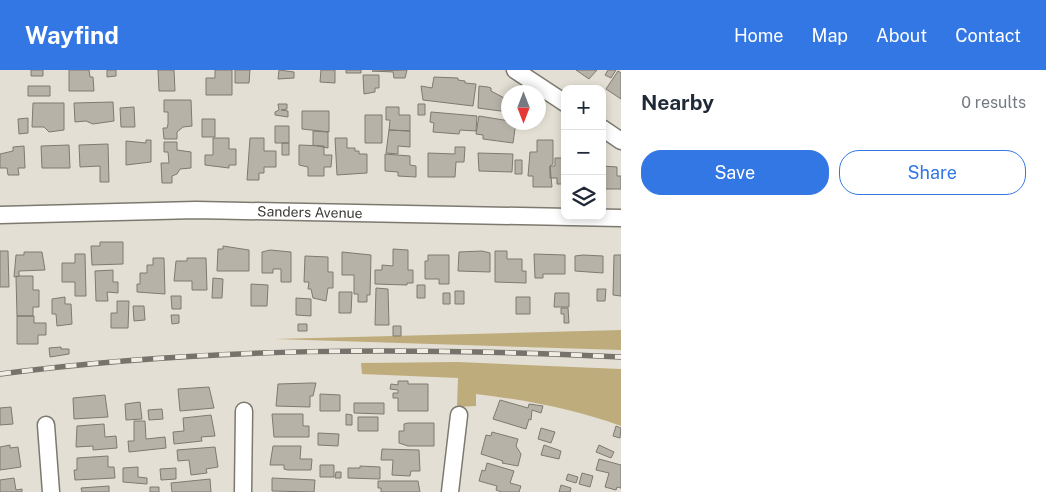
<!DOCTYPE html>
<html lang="en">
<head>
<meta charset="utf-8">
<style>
	:root { --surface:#fff; --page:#f2f2f3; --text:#1f2937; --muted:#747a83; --line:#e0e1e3; --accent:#3377e4 }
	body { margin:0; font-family:"Public Sans",sans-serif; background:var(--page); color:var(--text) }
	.controls { position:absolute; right:15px; top:15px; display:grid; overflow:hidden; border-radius:10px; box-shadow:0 2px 8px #0003 }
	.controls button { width:45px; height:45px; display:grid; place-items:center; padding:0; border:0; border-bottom:1px solid var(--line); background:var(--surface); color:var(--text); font:25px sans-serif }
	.compass { position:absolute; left:501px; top:15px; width:45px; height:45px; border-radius:50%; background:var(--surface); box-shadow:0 2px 8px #0003; rotate:180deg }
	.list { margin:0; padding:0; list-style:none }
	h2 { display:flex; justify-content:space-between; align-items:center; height:65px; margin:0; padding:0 20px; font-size:21px }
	h2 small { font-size:16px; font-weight:400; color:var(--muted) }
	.actions { display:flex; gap:10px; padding:15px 20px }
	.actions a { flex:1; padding:11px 0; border:1px solid var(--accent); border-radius:20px; text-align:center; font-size:18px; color:var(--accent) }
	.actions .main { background:var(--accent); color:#fff }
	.icon { flex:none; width:28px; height:28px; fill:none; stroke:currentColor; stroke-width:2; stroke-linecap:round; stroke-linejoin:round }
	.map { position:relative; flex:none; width:621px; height:422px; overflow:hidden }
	header { display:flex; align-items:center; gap:30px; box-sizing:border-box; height:70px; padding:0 25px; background:var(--accent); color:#fff }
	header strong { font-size:24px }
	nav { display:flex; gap:28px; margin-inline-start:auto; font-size:18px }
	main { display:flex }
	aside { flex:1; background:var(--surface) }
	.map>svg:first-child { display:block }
	.green { fill:#bfac7c }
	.building { fill:#b7b2a8; stroke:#7e7a70 }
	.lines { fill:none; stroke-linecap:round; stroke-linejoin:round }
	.minor-casing { stroke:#7d796f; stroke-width:19 }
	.minor { stroke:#fff; stroke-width:16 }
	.rail-casing { stroke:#76736c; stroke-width:5.5 }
	.rail { stroke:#f1ede2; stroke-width:4; stroke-dasharray:11; stroke-linecap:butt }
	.labels { text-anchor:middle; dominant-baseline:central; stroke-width:4.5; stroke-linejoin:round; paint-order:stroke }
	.street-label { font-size:14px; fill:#3d3c37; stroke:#f1ede2 }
</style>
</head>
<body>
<header>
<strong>Wayfind</strong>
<nav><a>Home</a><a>Map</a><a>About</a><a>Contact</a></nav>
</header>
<main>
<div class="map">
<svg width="621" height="422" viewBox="0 0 621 422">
	<rect width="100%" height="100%" fill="#e4dfd4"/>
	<path class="green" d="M621,260V280L275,269Z
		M458,292L621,299V356C573,339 526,330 476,324V336L457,337L458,308L362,304L361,293Z"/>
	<path class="building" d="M31,0H43V6H31Z
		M69,0H89L90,7H93L94,21H69Z
		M107,0H116V6L107,7Z
		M158,0H174L175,21H159Z
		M215,0H232V25H206V8H215Z
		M235,0H250L249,13H235Z
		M279,0L294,2V8L278,9Z
		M321,0H335V13L320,12Z
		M346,0H361V3H346Z
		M407,0L405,8H394L393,2L372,1Z
		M576,0H597L589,9Z
		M608,0H616L611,8L605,5Z
		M618,1L621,3V29L606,19Z
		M363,5H379V18H375V22L364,24Z
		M434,7L458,8V10L465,11V13L476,14L473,36L423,30L421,16L432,18Z
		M28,16H50V26H28Z
		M479,16L488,17L491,18V21L508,30V42L478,38Z
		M164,30H191L192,56L183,57L177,62V69H164L163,58H167L168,54V42H164Z
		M113,32L114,51L93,54L86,51L75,52L74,33Z
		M33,33H64V60L49,62L44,57H32Z
		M278,34H287V39L281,40L288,41V47L275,45V42L279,40Z
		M418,34H425V45H418Z
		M134,37L135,57H121L120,38Z
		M386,37H399V45H410V61L389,60L390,50H386Z
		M302,41H329V62L302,59Z
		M431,42L477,46L476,61L460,60L459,64L433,62L434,53L430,52Z
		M365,45H382V73H365Z
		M479,46L516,52L513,73L483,69V65L476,64Z
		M28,48V63L19,64L18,49Z
		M202,49H215V67H202Z
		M275,56H289V73H275Z
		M389,60L410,61V77L398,76V84L386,83Z
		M313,61L328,62V78L313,75Z
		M213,68H229V79H236V95H229V98L205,95V85H213Z
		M250,68H264V81H276V97H264V103H259V110H247Z
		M335,68H347V78H355V81H359V84H367V103L337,105Z
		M146,70H151V92L126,95V71L146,73Z
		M537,70H553V94L550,96L552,117H533V106H528L530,82H537Z
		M164,72H177V80L191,82V98L180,99L177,104L172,106V113H162L161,93H169L168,82H164Z
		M282,73H289V85H282Z
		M108,74L109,112H100V96L80,97L79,75Z
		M69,75L70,98H42L41,76Z
		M299,75L324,76V85H332L331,97H324V106H308V97L299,95Z
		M24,76L25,98H18L19,105H8L7,98H0V84L13,81V77Z
		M455,77H465L464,92H456L455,107H428V83L455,84Z
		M478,83L513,84L512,102L479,101Z
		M385,84L410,86V95L416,96V107L398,106V102L385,101Z
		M555,88H565V114H557V108H550V96H555Z
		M515,90H522V104H515Z
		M602,96L617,97V106H621V119H602Z
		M100,172H123V194L92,195L91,176H100Z
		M223,176L249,180V201H217L218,179H223Z
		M393,179L408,180V200H413V213H407V215L375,214V200H382V195L393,196Z
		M270,180L291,182V212H281V199H273V203H262V182Z
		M0,181H8L9,217H0Z
		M482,181L490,183V202L458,201L459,182Z
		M495,181H507V189H522V201H526V213L495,212Z
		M24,182H42L45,200L19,201V206L14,207L16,185H24Z
		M342,182L371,185L370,225H367V232H358V224H354V205H342Z
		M75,184H85L86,226H75V212H62V193H75Z
		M534,184L565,185V204H543V208H535Z
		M428,185H449V214H439V209H425V191H428Z
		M583,185L603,186V203L575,201V186Z
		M614,185H621V226L613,225Z
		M305,186L328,187V202H333V218H328L326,231L313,228L311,219H308L309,212H304Z
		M153,188H164L165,224L137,222V214H140V203H147V195H153Z
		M187,188H206L207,220H192V211H174L176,191H187Z
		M113,200V212H118V223L107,222L108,231H96L95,201Z
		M19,206H33V220H39V237H33V246H17L16,207Z
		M213,208L223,209L222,228H212Z
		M251,214L268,215L267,236H251Z
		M417,215H425V228H417Z
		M376,218L388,219L389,255H375Z
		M597,219H606L605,231H597Z
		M455,221H464V234H455Z
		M339,222H352L351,243H339Z
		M443,223H450V234H443Z
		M555,223H569V237H554Z
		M171,226H181V239H172Z
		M65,227V234H71L72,254L57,256L56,244H52V229Z
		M516,227H530V244H516Z
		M296,228L311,229V246L296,245Z
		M117,231H129L128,258H111V243H117Z
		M133,236H144L145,250L134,251Z
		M561,238H568L569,253H564V244H561Z
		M171,245H179V253L172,254Z
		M17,246H34V253H46V265H38V274H17Z
		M298,254H307V261H298Z
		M393,256H401V266H393Z
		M61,277V279H69V284L50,287L49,278Z
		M398,311H408V314H428V341H398V328H393V323H398V320L390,319L391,314L398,315Z
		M310,313H316L313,326H310V337L276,336L278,314Z
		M209,317L214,338L180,341L178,319Z
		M320,324L340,325V341H320Z
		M105,325L108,347L74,349L73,328Z
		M500,330L528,338L529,334L543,336L541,343L532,340L531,350L529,349L526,359L493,349Z
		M140,332L142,349L126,350L125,334Z
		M354,333H384V344L354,343Z
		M11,337L13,354L0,355V338Z
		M162,339L163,349L149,350L148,340Z
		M272,344H303V356H309V367H274Z
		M346,344L352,345V355H346Z
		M211,345L215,366L201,367L202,371L174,374L173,362L184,361L183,348Z
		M358,347H378V361H358Z
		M134,351H145L146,369L165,367L166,378L129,382L128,371H134Z
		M408,353H434V376H408L399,373V361H404V354Z
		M104,354L105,367L116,366L117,378L93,380V376L76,377L77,356Z
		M616,356L621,358L620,368L613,366Z
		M541,358L555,362L551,373L538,369Z
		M492,362L518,369L516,376L521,384L518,396L502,393L503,391L481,384L486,365L491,366Z
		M318,363L339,364L338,376L318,375Z
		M10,375V378L18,377L21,397L0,400V377Z
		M544,375L561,381L559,389L541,385Z
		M599,375L614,382L611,388L596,382Z
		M273,376H301L300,389H312L311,400H288L284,399V395H270Z
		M215,377L218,397L206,399L207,403L191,405L189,390L178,391L177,380Z
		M382,379L419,380L420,401H411L410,406L392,405L393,390H381Z
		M108,386V397H114L115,408L75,410L74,400H77V388Z
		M599,389L621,395V418L617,417L616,420L605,417L609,403L596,400Z
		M487,393L514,401L510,413L521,416L519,422H502L496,420L497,416L479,411L482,400L485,401Z
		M320,395H334V407H320Z
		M360,396L380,397V409L348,408V398H360Z
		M138,397V407L147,408V414L123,412V398Z
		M176,398V409L161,410L160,399Z
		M336,402H341V408H335Z
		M582,403L593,406L590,417L579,414Z
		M568,404L578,407L576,413L566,410Z
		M14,408L16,420L22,419V422H0V410Z
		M272,408L315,410L314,422L272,421Z
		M210,409L211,422H172L171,413Z
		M378,411H418L420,422H381V418H378Z
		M561,415L571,418L570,422H559Z
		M109,416V422H82L81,418Z
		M150,417H159V422H150Z"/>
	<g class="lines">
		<defs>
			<g id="minor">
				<path d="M515,0L565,33"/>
				<path d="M602,58L621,71"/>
				<path id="s1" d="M0,145L196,140L621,148"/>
				<path d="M46,355L51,422"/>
				<path d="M243,422L244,341"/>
				<path d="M450,422L459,345"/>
			</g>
		</defs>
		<use href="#minor" class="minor-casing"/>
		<use href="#minor" class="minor"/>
		<defs>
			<path id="rail" d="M0,304C206,277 413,277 621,287"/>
		</defs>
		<use href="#rail" class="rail-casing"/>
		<use href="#rail" class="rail"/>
	</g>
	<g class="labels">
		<g class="street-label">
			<text stroke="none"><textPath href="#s1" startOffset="310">Sanders Avenue</textPath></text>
		</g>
	</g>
</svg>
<div class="controls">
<button>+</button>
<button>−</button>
<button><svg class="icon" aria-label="layers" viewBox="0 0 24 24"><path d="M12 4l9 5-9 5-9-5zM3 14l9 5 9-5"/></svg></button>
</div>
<svg class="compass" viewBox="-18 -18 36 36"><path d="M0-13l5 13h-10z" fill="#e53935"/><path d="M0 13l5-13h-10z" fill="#747a83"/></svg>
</div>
<aside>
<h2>Nearby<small>0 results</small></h2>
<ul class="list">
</ul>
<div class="actions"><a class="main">Save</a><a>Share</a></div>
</aside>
</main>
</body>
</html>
